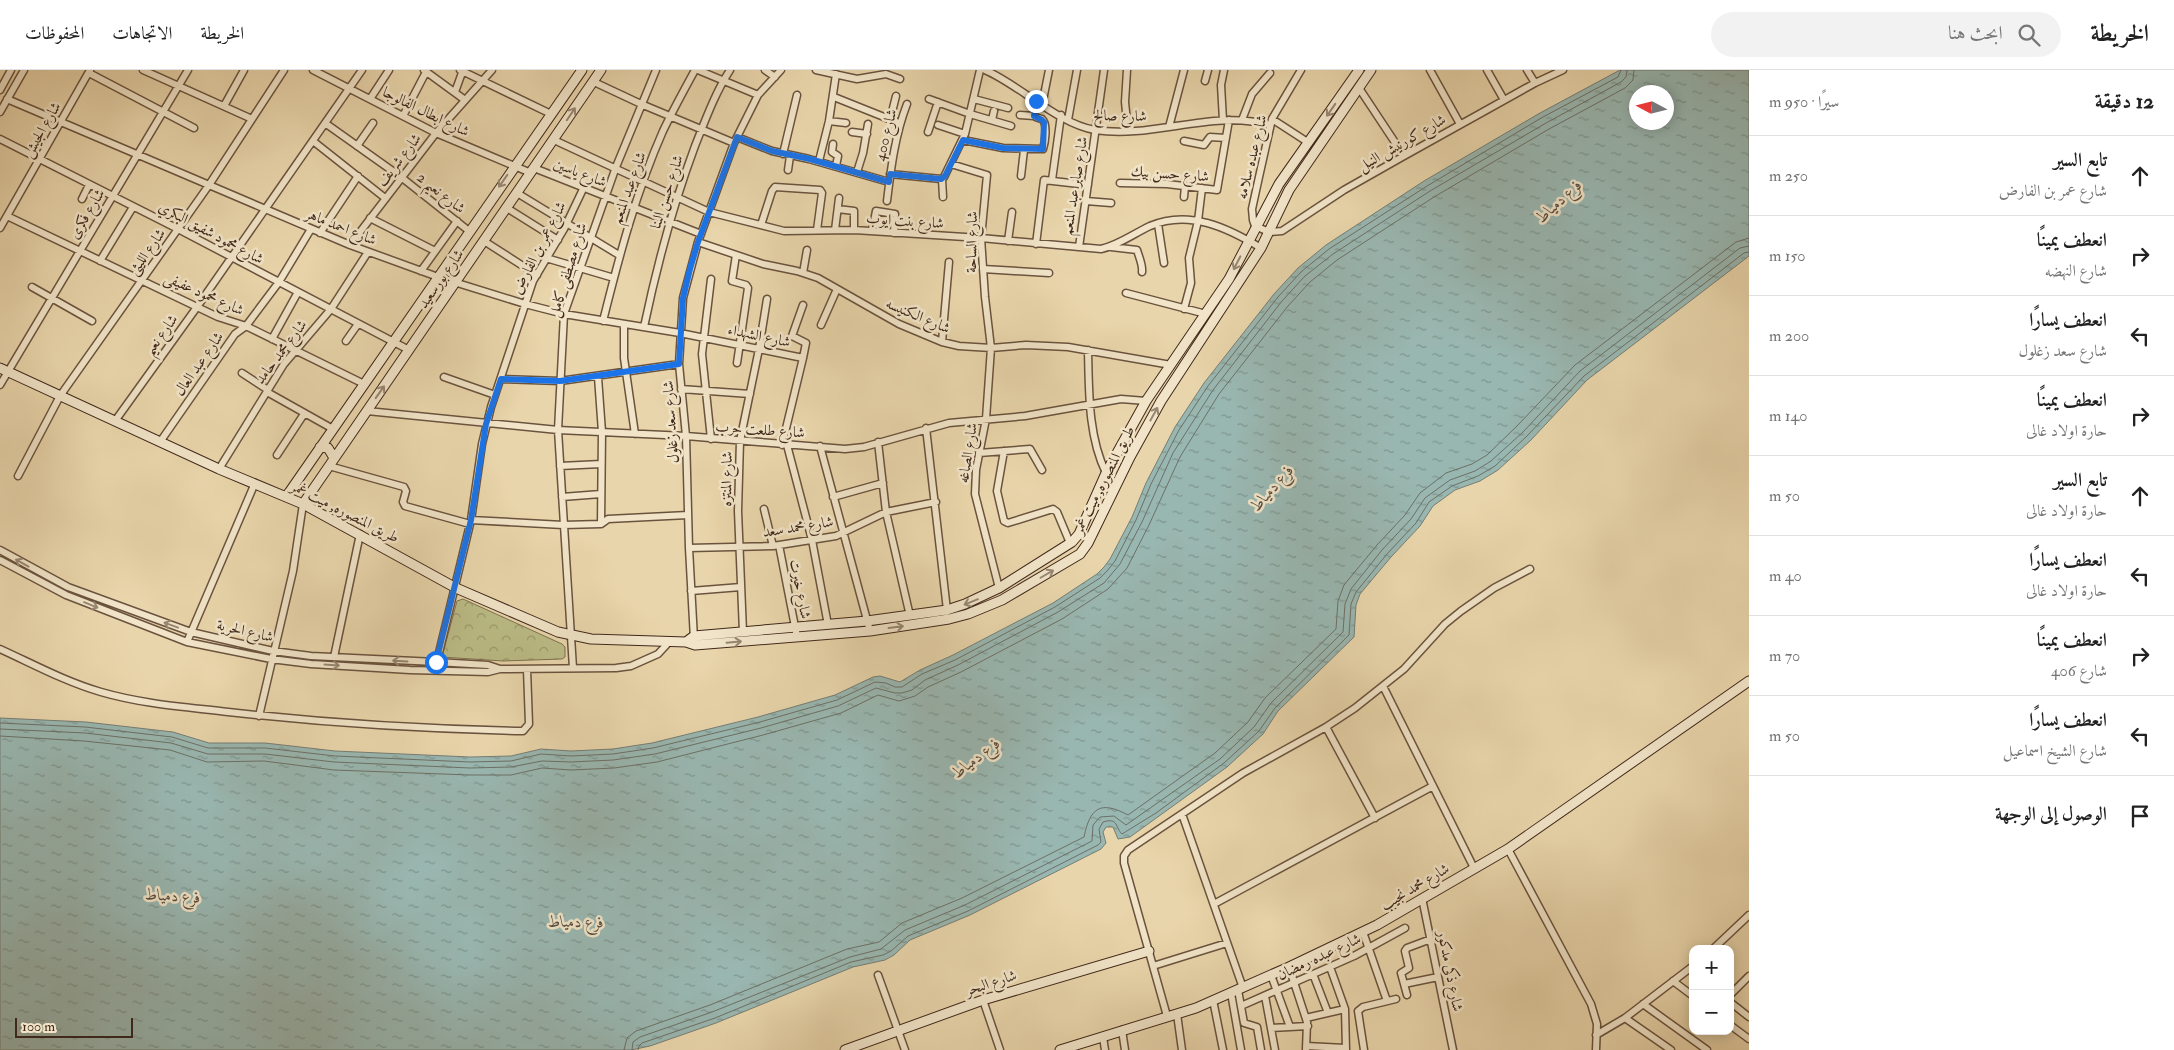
<!DOCTYPE html>
<html lang="ar">
<head>
<meta charset="utf-8">
<style>
	:root { --surface:#fff; --page:#f2f2f2; --text:#222; --muted:#767676; --line:#e0e0e0 }
	body { margin:0; font-family:"IM FELL Double Pica",Amiri,serif; background:var(--page); color:var(--text); direction:rtl }
	.controls { position:absolute; right:15px; bottom:15px; display:grid; overflow:hidden; border-radius:10px; box-shadow:0 2px 12px #0003 }
	.controls button { width:45px; height:45px; display:grid; place-items:center; padding:0; border:0; border-bottom:1px solid var(--line); background:var(--surface); color:var(--text); font:25px sans-serif }
	.compass { position:absolute; left:1629px; top:15px; width:45px; height:45px; border-radius:50%; background:var(--surface); box-shadow:0 2px 12px #0003; rotate:277deg }
	.scale { position:absolute; left:15px; bottom:12px; width:118px; box-sizing:border-box; padding-left:5px; border:2px solid #40281a; border-top:0; font-size:14px; line-height:18px; white-space:nowrap; color:#40281a; -webkit-text-stroke:4px #f1e4c8; paint-order:stroke }
	.stop { position:absolute; width:15px; height:15px; margin:-11px; border:4px solid #1a73e8; border-radius:50%; background:#fff }
	.stop.end { background:#1a73e8; border-color:#fff; box-shadow:0 1px 5px #0008 }
	.list { margin:0; padding:0; list-style:none }
	h2 { display:flex; justify-content:space-between; align-items:center; height:65px; margin:0; padding:0 20px; font-size:21px }
	h2 small { font-size:16px; font-weight:400; color:var(--muted) }
	.list li { display:grid; grid-template-columns:32px 1fr auto; gap:15px; align-items:center; box-sizing:border-box; height:80px; padding:0 20px; border-top:1px solid var(--line) }
	.list b { display:block; font-size:19px; white-space:nowrap }
	.list p { margin:0; font-size:16px; white-space:nowrap; color:var(--muted) }
	.list em { font-size:16px; font-style:normal; color:var(--muted) }
	.icon { flex:none; width:28px; height:28px; fill:none; stroke:currentColor; stroke-width:2; stroke-linecap:round; stroke-linejoin:round }
	.map { position:relative; flex:none; width:1749px; height:980px; overflow:hidden; direction:ltr }
	header { display:flex; align-items:center; gap:30px; box-sizing:border-box; height:70px; padding:0 25px; background:var(--surface); border-bottom:1px solid var(--line) }
	header strong { font-size:24px }
	nav { display:flex; gap:28px; margin-inline-start:auto; font-size:18px }
	.search { width:350px; height:45px; background:var(--page); display:flex; align-items:center; gap:12px; box-sizing:border-box; padding:0 18px; border-radius:28px; color:var(--muted); font-size:19px }
	main { display:flex }
	aside { flex:1; background:var(--surface) }
	.map>svg:first-child { display:block }
	.forest { fill:url(#forest-crowns); stroke:#7e7250 }
	.water { fill:url(#water-ripples); stroke:#757e75; fill-rule:evenodd }
	.lines { fill:none; stroke-linecap:round; stroke-linejoin:round }
	.shore { stroke:#6c7066; stroke-width:1 }
	.street-casing { stroke:#6a533e; stroke-width:9 }
	.secondary-casing { stroke:#40281a; stroke-width:11 }
	.street { stroke:#f1e4c8; stroke-width:6 }
	.secondary { stroke:#f1e4c8; stroke-width:9 }
	.oneway { stroke:#988671 }
	.route { stroke:#1a73e8; stroke-width:6 }
	.labels { text-anchor:middle; dominant-baseline:central; stroke-width:5; stroke-linejoin:round; paint-order:stroke }
	.street-label { font-size:15px; fill:#40281a; stroke:#f1e4c8 }
	.water-label { font-size:16px; font-style:italic; fill:#564c40; stroke:#f1e4c8 }
</style>
</head>
<body>
<header>
<strong>الخريطة</strong>
<div class="search"><svg class="icon" aria-label="search" viewBox="0 0 24 24"><circle cx="10" cy="10" r="6"/><path d="M15 15l6 6"/></svg>ابحث هنا</div>
<nav><a>الخريطة</a><a>الاتجاهات</a><a>المحفوظات</a></nav>
</header>
<main>
<aside>
<h2>12 دقيقة<small>سيرًا · 950 m</small></h2>
<ul class="list">
<li><svg class="icon" aria-label="ahead" viewBox="0 0 24 24"><path d="M12 20V5M6 11l6-6 6 6"/></svg><div><b>تابع السير</b><p>شارع عمر بن الفارض</p></div><em>250 m</em></li>
<li><svg class="icon" aria-label="right" viewBox="0 0 24 24"><path d="M7 20v-9h11M14 6l5 5-5 5"/></svg><div><b>انعطف يمينًا</b><p>شارع النهضه</p></div><em>150 m</em></li>
<li><svg class="icon" aria-label="left" viewBox="0 0 24 24"><path d="M17 20v-9H6M10 6l-5 5 5 5"/></svg><div><b>انعطف يسارًا</b><p>شارع سعد زغلول</p></div><em>200 m</em></li>
<li><svg class="icon" aria-label="right" viewBox="0 0 24 24"><path d="M7 20v-9h11M14 6l5 5-5 5"/></svg><div><b>انعطف يمينًا</b><p>حارة اولاد غالى</p></div><em>140 m</em></li>
<li><svg class="icon" aria-label="ahead" viewBox="0 0 24 24"><path d="M12 20V5M6 11l6-6 6 6"/></svg><div><b>تابع السير</b><p>حارة اولاد غالى</p></div><em>50 m</em></li>
<li><svg class="icon" aria-label="left" viewBox="0 0 24 24"><path d="M17 20v-9H6M10 6l-5 5 5 5"/></svg><div><b>انعطف يسارًا</b><p>حارة اولاد غالى</p></div><em>40 m</em></li>
<li><svg class="icon" aria-label="right" viewBox="0 0 24 24"><path d="M7 20v-9h11M14 6l5 5-5 5"/></svg><div><b>انعطف يمينًا</b><p>شارع 406</p></div><em>70 m</em></li>
<li><svg class="icon" aria-label="left" viewBox="0 0 24 24"><path d="M17 20v-9H6M10 6l-5 5 5 5"/></svg><div><b>انعطف يسارًا</b><p>شارع الشيخ اسماعيل</p></div><em>50 m</em></li>
<li><svg class="icon" aria-label="arrive" viewBox="0 0 24 24"><path d="M6 21V4h12l-3 4 3 4H6"/></svg><div><b>الوصول إلى الوجهة</b></div></li>
</ul>
</aside>
<div class="map">
<svg width="1749" height="980" viewBox="0 0 1749 980">
	<defs>
		<pattern id="forest-crowns" width="20" height="18" patternUnits="userSpaceOnUse" patternTransform="scale(1.25)"><rect width="20" height="18" fill="#bbbc86"/><path d="M2 6a3 3 0 1 1 6 0M12 15a3 3 0 1 1 6 0" fill="none" stroke="#99996d"/></pattern>
		<pattern id="water-ripples" width="26" height="14" patternUnits="userSpaceOnUse" patternTransform="scale(1.25)"><rect width="26" height="14" fill="#99b7b1"/><path d="M2 4q2-2 4 0t4 0M15 11q2-2 4 0t4 0" fill="none" stroke="#7e958f"/></pattern>
	</defs>
	<rect width="100%" height="100%" fill="#e9d5ab"/>
	<filter id="stains"><feTurbulence type="fractalNoise" baseFrequency=".004" numOctaves="4"/><feColorMatrix values="0 0 0 0 .2 0 0 0 0 .09 0 0 0 0 .02 0 0 0 .5 -.17"/></filter>
	<radialGradient id="worn" r=".72"><stop offset=".6" stop-color="#630" stop-opacity="0"/><stop offset="1" stop-color="#630" stop-opacity=".3"/></radialGradient>
	<path class="forest" d="M463,529L562,574L565,577V587L562,589L503,591L442,587L457,531Z"/>
	<path class="water" d="M1620,0H1749V186L1587,310L1531,370L1498,400L1480,411L1455,420L1433,436L1420,456L1391,487L1360,524L1356,535L1354,567L1278,641L1263,664L1227,697L1130,767L1118,769L1113,757H1106L1103,762L1106,773L1101,779L970,845L910,870L894,885L885,890L853,897L716,953L650,976L631,980H0V648L86,652L173,662L209,673H265L335,681L470,687L511,686L541,679L571,681L613,679L652,673L758,647L835,625L873,607L880,606L900,612L920,600L953,585L1053,533L1097,504L1104,497L1110,489L1132,447L1146,413L1175,357L1204,313L1274,224L1298,198L1326,175L1424,111L1540,43ZM1636,22H1666V52H1636Z"/>
	<g class="lines">
		<path class="shore" d="M0,653L85,657L172,667L208,678H265L335,686L470,692L511,691L541,684L571,686L613,684L653,678L760,652L837,630L875,612L886,613L895,617H902L922,604L955,590L1055,537L1100,508L1107,501L1115,491L1136,450L1151,414L1179,360L1208,316L1278,227L1301,202L1329,179L1427,116L1543,47L1618,7L1621,0
			M0,659L85,663L171,673L208,684H265L334,692L470,698L511,697L542,691L571,692L613,690L655,684L761,658L838,636L876,618L895,623H902L912,620L925,610L958,595L1058,542L1104,513L1120,494L1142,452L1173,383L1213,320L1282,231L1305,206L1333,184L1430,121L1546,53L1621,12L1626,7L1627,0
			M0,666L84,671L170,680L207,692L264,691L334,700L470,705H511L542,698L571,700L614,698L657,692L763,665L841,643L878,625L899,631L915,626L928,617L961,602L1062,549L1108,519L1127,498L1149,455L1180,387L1219,324L1288,236L1310,212L1337,190L1434,127L1549,59L1625,18L1633,10L1634,0
			M624,980L627,968L636,961L710,935L847,879L879,872L902,853L962,828L1084,767C1090,738 1100,730 1128,745L1215,683L1248,652L1265,628L1336,559L1338,531L1344,515L1377,475L1405,445L1420,423L1446,403L1472,394L1487,385L1517,356L1575,295L1736,172L1749,168
			M632,980L633,972L640,967L712,942L850,887L881,879L905,860L965,835L1092,771L1093,755L1100,747L1114,746L1126,755L1220,689L1254,657L1271,633L1343,562L1345,534L1351,519L1382,480L1411,449L1425,428L1450,410L1475,401L1491,391L1523,362L1580,301L1740,178L1749,176
			M638,980L639,976L642,973L715,948L851,892L883,885L891,881L908,866L968,841L1098,775L1101,772L1099,759L1103,752C1119,747 1115,758 1122,764L1156,743L1224,693L1259,661L1275,638L1349,565L1351,534L1356,522L1387,484L1416,453L1429,432L1452,416L1478,406L1495,396L1527,366L1584,306L1744,183L1749,182"/>
		<defs>
			<path id="street" d="M143,0L252,49
				M313,0L436,63L531,103
				M424,0L465,30
				M460,0L551,44
				M698,0L758,25
				M765,0L775,7
				M816,0L857,9L886,4L900,9
				M985,0C1020,15 1058,54 1095,60C1154,69 1212,39 1270,55
				M1127,0L1125,32L1128,61
				M1301,0L1272,49L1259,107L1252,139L1253,150L1255,156L1269,162L1282,161L1344,120L1404,86L1535,13L1563,0
				M1430,0L1460,54
				M1487,0L1504,30
				M1527,0L1535,13
				M89,3L194,58
				M1205,11L1208,0
				M594,12L641,34L734,73
				M1359,18L1404,86
				M0,20L11,0
				M455,22L463,0
				M834,27L899,53
				M7,29L350,175L438,207L525,234L564,244L680,263L803,288L782,375
				M370,29L389,0
				M929,29L970,44L1011,56
				M974,29L1008,38
				M1042,35L1049,0
				M224,36L244,0
				M0,42L24,0
				M1020,45L1034,46
				M403,46L426,2
				M1272,49L1309,73
				M890,50L896,26
				M992,50L994,41
				M1068,50L1077,0
				M1223,50L1221,15L1224,0
				M1242,50L1252,24L1270,3
				M829,51L846,53
				M325,53L401,107L469,161
				M938,55L965,64
				M1169,57L1184,0
				M852,62L867,64
				M928,62L938,32
				M737,67L772,81L809,89L889,112
				M0,69L178,159L409,280
				M554,70L709,142L784,161L854,160L981,168L1101,179C1119,175 1133,164 1150,156C1189,139 1228,158 1261,178
				M963,70L1003,78L1043,79C1045,73 1048,54 1042,49C1039,48 1036,48 1034,46L1036,31
				M313,71L385,128
				M1184,71L1204,75L1210,67L1226,68
				M833,74L832,82L838,86L836,96
				M357,76L373,53
				M783,84L797,25
				M819,91L829,51L836,4
				M951,94L987,105L981,168L985,227L991,278L986,349L976,400L975,424L999,518
				M534,98L701,164
				M788,100L790,86
				M857,102L863,83L868,54
				M890,104L941,109L944,107L965,64L980,0
				M1021,106L1024,80
				M942,109L943,127
				M1052,110L1061,45
				M1120,113L1167,114L1217,120L1229,50
				M517,123L619,185
				M1184,127L1185,116
				M82,129L89,115
				M887,131C891,98 895,65 907,34
				M1086,131L1111,133
				M507,138L558,170
				M838,139L854,141V160
				M7,146L218,247L246,256L364,314
				M370,148L435,181
				M1158,154L1164,193
				M761,155L772,121L775,117L820,120L822,123L817,160
				M0,158L90,0
				M835,160L839,128
				M872,161L876,141L895,144L894,163
				M320,163L358,106
				M484,171L537,205
				M1008,171L1012,142
				M698,172L763,194L797,201L818,208L899,254L942,272L959,276L991,278L1026,275L1068,277L1171,295
				M1036,174L1044,110L1088,115
				M350,175L436,63L492,0
				M1079,177L1104,0
				M1111,177L1137,180C1139,187 1143,195 1142,202
				M736,185L732,211L746,215L748,218L737,293
				M546,188L614,208
				M100,191L133,137
				M983,199L1049,203
				M421,201L457,151
				M803,203L807,180
				M711,209L702,284L711,369
				M32,217L92,251
				M1126,223L1206,244
				M1184,239L1191,213L1189,188L1198,151L1202,118
				M603,251C619,187 636,122 663,61C673,40 684,20 695,0
				M624,254V288L635,364
				M821,255L837,219
				M644,257C657,195 673,135 695,76C705,51 715,23 730,0
				M272,269L298,222
				M346,271L358,254
				M942,272L949,192
				M1088,280C1089,321 1088,366 1106,403
				M803,288L806,273L792,266L803,235
				M242,303L268,320
				M444,307L495,325
				M598,307L602,362L601,454
				M501,309L560,311L679,294
				M0,315L188,0
				M681,319L750,324
				M267,322L333,359
				M367,341L558,360L686,366L845,379L864,377L949,353L1025,346L1121,329L1146,331
				M115,351L197,237L362,0
				M926,358L947,540
				M160,372L235,264L246,256L279,212L311,159
				M878,372L886,442L910,546
				M787,375L812,470L828,555
				M820,376L870,561
				M1004,381L997,421L1004,451L1008,453L1053,439L1057,442L1070,473
				M979,383L1030,379L1042,400
				M277,385L304,344
				M329,396L404,417L406,421L403,432L405,436L470,454
				M560,396L601,394
				M219,399L284,294L331,239L368,182
				M18,406L60,326L209,115L284,0
				M562,427L601,424
				M833,427L883,413
				M764,439L773,476
				M471,450L563,455L601,454L608,449L688,445
				M779,475L797,567
				M689,478L773,476L836,466L886,442L936,432
				M0,480L68,517L191,562L273,581L311,586L436,592L488,595L500,599
				M0,490L66,525L187,572L271,589L311,594L410,600L488,602L500,599L616,598L631,596L658,584L670,571
				M691,521L741,517
				M743,562L738,441L740,371L759,279L767,229
				M694,569L689,478L686,366L679,294L683,228L698,172L734,73L758,25L781,0
				M187,572L255,413
				M0,579C33,594 66,612 101,622C142,634 186,637 228,642C326,653 424,659 523,661L529,654L527,599
				M334,587L360,464
				M436,595L471,450L482,374L491,337L533,211L564,159L584,117
				M573,598L558,360L564,244L616,97L656,0
				M1383,616L1474,798
				M259,646L293,501L303,434
				M1326,657L1375,748
				M1182,744L1243,918
				M1508,779L1591,934L1597,954L1596,980
				M1422,828L1453,980
				M1214,834L1433,716
				M1363,862L1387,931
				M1713,879L1749,845
				M1153,896L1227,873
				M1289,897L1307,952L1306,980
				M1330,897L1345,939L1346,980
				M1313,904L1328,943
				M878,905L905,980
				M1271,905L1290,957
				M1673,911L1693,926
				M1404,914L1438,907
				M1238,920L1244,953L1257,957L1261,980
				M1231,923L1241,980
				M1407,925L1401,903L1409,898L1405,881L1407,878L1431,869
				M1730,925L1749,906
				M1265,926L1275,980
				M983,930L1000,980
				M1213,930L1223,980
				M1730,932L1749,947
				M1643,934L1707,980
				M1241,936L1354,886L1405,858
				M1177,944L1182,980
				M1167,946L1124,793V786L1128,780L1243,703L1326,657L1355,638L1404,599L1445,554L1461,541L1494,518L1530,499
				M1306,948L1345,939
				M1625,948L1671,980
				M1730,955L1749,969
				M1271,958L1308,956
				M1122,960L1125,980
				M1596,965L1625,948L1693,896
				M1103,967L1105,980
				M1306,976L1345,978
				M1364,980L1358,941L1363,937L1396,929"/>
			<path id="secondary" d="M0,298L219,399L303,434L456,518L558,562L591,569L686,572L695,575L870,561L949,549L968,544L1002,530L1080,484L1088,473L1130,387L1161,331L1261,178L1289,120L1371,0
				M320,377L328,378L334,388
				M286,427L582,0
				M303,434L601,0
				M686,572L694,566L867,551L947,540L965,534L999,518L1072,472L1079,464L1106,403L1146,331L1229,209L1279,114L1359,0
				M845,980L983,930L1149,881
				M1060,980L1196,938L1289,897L1377,855L1508,779L1749,611"/>
		</defs>
		<use href="#street" class="street-casing"/>
		<use href="#secondary" class="secondary-casing"/>
		<use href="#street" class="street"/>
		<use href="#secondary" class="secondary"/>
	</g>
	<defs><path id="oneway-shaft" d="M-6 0H5M1.5-3L5.5 0L1.5 3" fill="none" stroke-width="1.6" stroke-linecap="round" stroke-linejoin="round" transform="scale(1.25)"/></defs>
	<g class="oneway">
		<use href="#oneway-shaft" transform="translate(1331 40) rotate(125)"/>
		<use href="#oneway-shaft" transform="translate(571 44) rotate(-56)"/>
		<use href="#oneway-shaft" transform="translate(503 111) rotate(125)"/>
		<use href="#oneway-shaft" transform="translate(1237 193) rotate(117)"/>
		<use href="#oneway-shaft" transform="translate(380 322) rotate(-55)"/>
		<use href="#oneway-shaft" transform="translate(1154 344) rotate(-61)"/>
		<use href="#oneway-shaft" transform="translate(22 493) rotate(-151)"/>
		<use href="#oneway-shaft" transform="translate(1047 504) rotate(-30)"/>
		<use href="#oneway-shaft" transform="translate(971 532) rotate(158)"/>
		<use href="#oneway-shaft" transform="translate(91 535) rotate(22)"/>
		<use href="#oneway-shaft" transform="translate(171 555) rotate(-160)"/>
		<use href="#oneway-shaft" transform="translate(896 557) rotate(-7)"/>
		<use href="#oneway-shaft" transform="translate(734 572) rotate(-5)"/>
		<use href="#oneway-shaft" transform="translate(400 591) rotate(-177)"/>
		<use href="#oneway-shaft" transform="translate(332 595) rotate(4)"/>
	</g>
	<g class="lines">
		<path class="route" d="M436,592L471,450L486,354L501,309L560,311L679,294L683,228L690,199L698,172L737,67L772,81L810,89L889,112L890,104L941,109L945,106L963,70L1003,78L1043,79L1044,52L1042,50L1034,46L1036,31"/>
	</g>
	<g class="labels">
		<g class="street-label">
			<text transform="translate(426 42) rotate(26)">شارع ابطال الفالوجا</text>
			<text transform="translate(1120 46) rotate(1)">شارع صالح</text>
			<text transform="translate(42 60) rotate(-60)">شارع الجيش</text>
			<text transform="translate(886 65) rotate(-76)">شارع 400</text>
			<text transform="translate(1402 73) rotate(-30)">شارع كورنيش النيل</text>
			<text transform="translate(1252 87) rotate(-76)">شارع عبده سلامه</text>
			<text transform="translate(399 90) rotate(-52)">شارع شريف</text>
			<text transform="translate(580 103) rotate(21)">شارع ياسين</text>
			<text transform="translate(1170 104) rotate(4)">شارع حسن بيك</text>
			<text transform="translate(1075 116) rotate(-81)">شارع صابر عبد المنعم</text>
			<text transform="translate(629 118) rotate(-70)">شارع عبد المنعم</text>
			<text transform="translate(667 122) rotate(-72)">شارع حسن البنا</text>
			<text transform="translate(441 123) rotate(38)">شارع نعيم 2</text>
			<text transform="translate(87 144) rotate(-59)">شارع فكرى</text>
			<text transform="translate(905 151) rotate(4)">شارع بنت ايوب</text>
			<text transform="translate(341 157) rotate(22)">شارع احمد ماهر</text>
			<text transform="translate(211 163) rotate(28)">شارع محمود شفيق البكري</text>
			<text transform="translate(972 172) rotate(-89)">شارع الساحة</text>
			<text transform="translate(539 178) rotate(-63)">شارع عمر بن الفارض</text>
			<text transform="translate(147 182) rotate(-55)">شارع الليثى</text>
			<text transform="translate(568 200) rotate(-73)">شارع مصطفى كامل</text>
			<text transform="translate(441 209) rotate(-55)">شارع بورسعيد</text>
			<text transform="translate(204 224) rotate(24)">شارع محمود عفيفى</text>
			<text transform="translate(918 246) rotate(23)">شارع الكنيسه</text>
			<text transform="translate(161 265) rotate(-54)">شارع نعيم</text>
			<text transform="translate(759 266) rotate(12)">شارع الشهداء</text>
			<text transform="translate(281 282) rotate(-53)">شارع محمد حامد</text>
			<text transform="translate(199 294) rotate(-55)">شارع عبد العال</text>
			<text transform="translate(671 352) rotate(-94)">شارع سعد زغلول</text>
			<text transform="translate(760 360) rotate(4)">شارع طلعت حرب</text>
			<text transform="translate(968 383) rotate(-81)">شارع الصاغه</text>
			<text transform="translate(727 409) rotate(-89)">شارع المنتزه</text>
			<text transform="translate(1104 410) rotate(-63)">طريق المنصوره, ميت غمر</text>
			<text transform="translate(345 442) rotate(27)">طريق المنصوره, ميت غمر</text>
			<text transform="translate(798 457) rotate(-9)">شارع محمد سعد</text>
			<text transform="translate(800 519) rotate(79)">شارع خيرت</text>
			<text transform="translate(245 561) rotate(13)">شارع الحرية</text>
			<text transform="translate(1415 817) rotate(-31)">شارع محمد نجيب</text>
			<text transform="translate(1319 887) rotate(-25)">شارع عبده رمضان</text>
			<text transform="translate(1450 901) rotate(79)">شارع ذكى مدكور</text>
			<text transform="translate(991 913) rotate(-18)">شارع البحر</text>
		</g>
		<g class="water-label">
			<text transform="translate(1559 131) rotate(-42)">فرع دمياط</text>
			<text transform="translate(1272 418) rotate(-48)">فرع دمياط</text>
			<text transform="translate(976 688) rotate(-37)">فرع دمياط</text>
			<text transform="translate(173 826) rotate(4)">فرع دمياط</text>
			<text transform="translate(576 852) rotate(1)">فرع دمياط</text>
		</g>
	</g>
	<rect width="100%" height="100%" filter="url(#stains)"/>
	<rect width="100%" height="100%" fill="url(#worn)"/>
</svg>
<div class="controls">
<button>+</button>
<button>−</button>
</div>
<svg class="compass" viewBox="-18 -18 36 36"><path d="M0-13l5 13h-10z" fill="#e53935"/><path d="M0 13l5-13h-10z" fill="#767676"/></svg>
<div class="scale">100 m</div>
<div class="stop" style="left:436px;top:592px"></div>
<div class="stop end" style="left:1036px;top:31px"></div>
</div>
</main>
</body>
</html>
